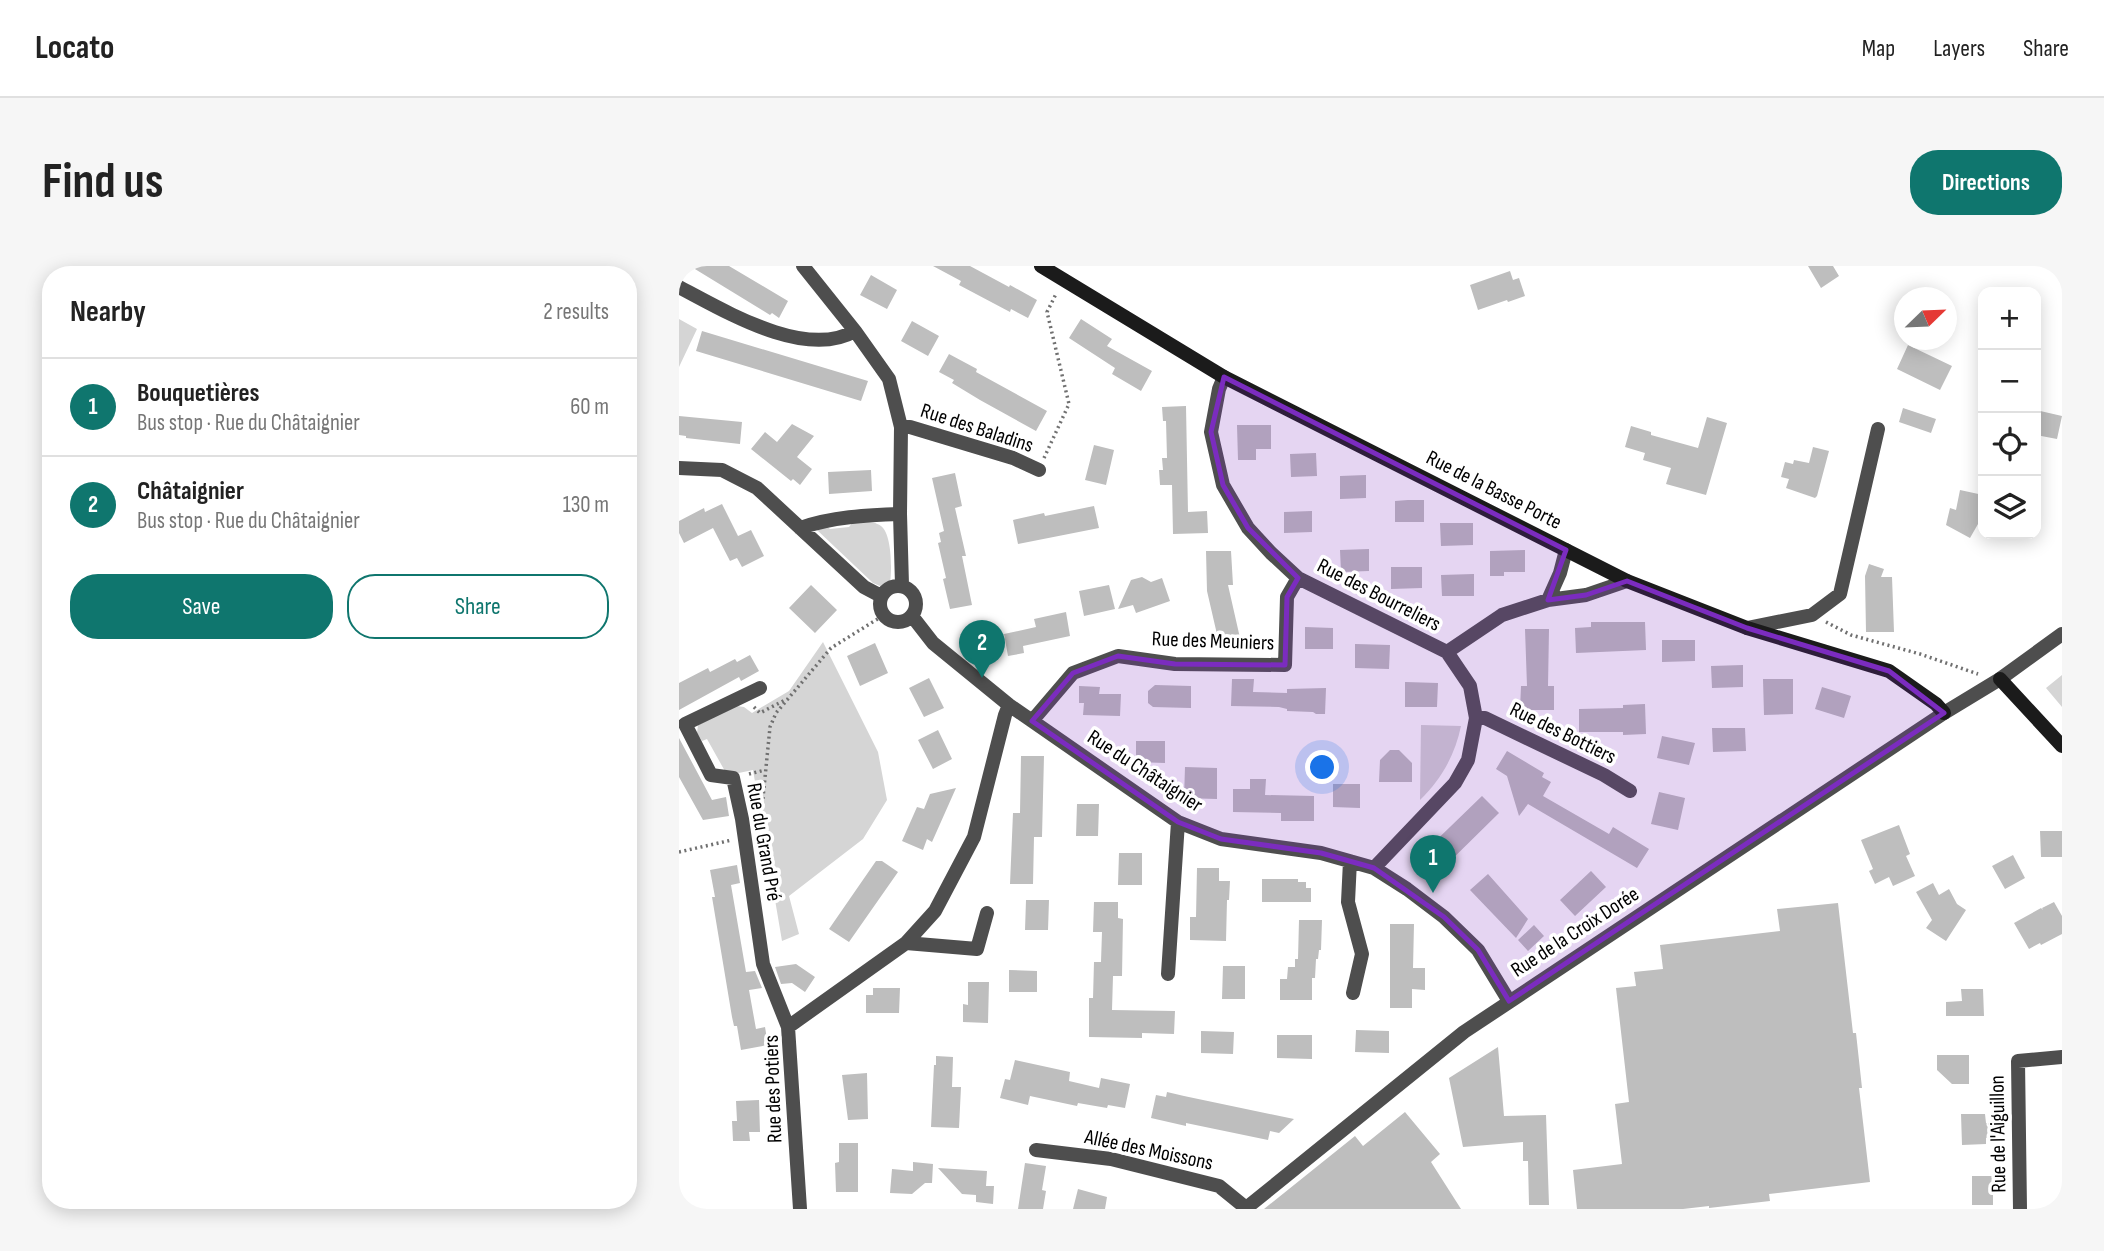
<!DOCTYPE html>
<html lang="en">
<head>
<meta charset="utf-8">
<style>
	:root { --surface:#fff; --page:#f6f6f6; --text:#222; --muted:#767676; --line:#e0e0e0; --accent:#0f766e }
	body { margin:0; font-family:"Sofia Sans Condensed",sans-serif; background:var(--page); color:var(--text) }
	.controls { position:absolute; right:21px; top:21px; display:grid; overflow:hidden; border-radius:14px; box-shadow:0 4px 18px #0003 }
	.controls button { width:63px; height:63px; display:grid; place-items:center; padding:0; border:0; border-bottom:2px solid var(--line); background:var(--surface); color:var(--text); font:35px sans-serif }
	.compass { position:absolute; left:1215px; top:21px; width:63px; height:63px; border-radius:50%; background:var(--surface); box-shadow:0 4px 18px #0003; rotate:67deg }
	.you { position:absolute; left:644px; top:502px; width:24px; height:24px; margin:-18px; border:5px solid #fff; border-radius:50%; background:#1a73e8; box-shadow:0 0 0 10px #1a73e833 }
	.badge { display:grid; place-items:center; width:46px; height:46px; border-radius:50%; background:var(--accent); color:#fff; font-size:23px; font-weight:700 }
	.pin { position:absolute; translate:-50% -58px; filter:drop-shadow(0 2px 4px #0008) }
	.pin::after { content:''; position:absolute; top:37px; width:24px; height:21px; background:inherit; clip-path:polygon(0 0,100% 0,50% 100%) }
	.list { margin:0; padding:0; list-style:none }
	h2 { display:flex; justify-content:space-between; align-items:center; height:91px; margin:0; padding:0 28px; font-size:30px }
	h2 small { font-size:23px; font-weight:400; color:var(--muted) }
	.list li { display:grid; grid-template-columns:46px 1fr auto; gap:21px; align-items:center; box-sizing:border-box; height:98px; padding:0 28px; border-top:2px solid var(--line) }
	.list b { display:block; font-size:26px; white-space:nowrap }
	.list p { margin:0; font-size:23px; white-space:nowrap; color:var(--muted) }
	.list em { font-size:23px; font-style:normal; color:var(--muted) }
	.actions { display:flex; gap:14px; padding:21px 28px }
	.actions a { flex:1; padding:16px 0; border:2px solid var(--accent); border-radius:28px; text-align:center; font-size:24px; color:var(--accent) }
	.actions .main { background:var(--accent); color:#fff }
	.icon { flex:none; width:38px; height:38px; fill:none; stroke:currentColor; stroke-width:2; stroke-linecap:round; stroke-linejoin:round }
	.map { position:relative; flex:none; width:1383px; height:943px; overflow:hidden; border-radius:28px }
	header { display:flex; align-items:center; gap:42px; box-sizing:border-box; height:98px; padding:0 35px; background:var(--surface); border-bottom:2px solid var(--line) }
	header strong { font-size:33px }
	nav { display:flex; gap:38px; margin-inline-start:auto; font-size:24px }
	.intro { display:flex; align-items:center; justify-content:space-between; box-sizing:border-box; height:168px; padding:0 42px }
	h1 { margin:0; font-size:49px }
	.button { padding:18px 32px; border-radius:28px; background:var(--accent); color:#fff; font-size:24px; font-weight:700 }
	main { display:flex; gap:42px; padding:0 42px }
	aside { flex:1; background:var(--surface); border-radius:28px; box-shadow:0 4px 18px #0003 }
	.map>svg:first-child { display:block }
	.green { fill:#d5d5d5 }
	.building { fill:#bebebe }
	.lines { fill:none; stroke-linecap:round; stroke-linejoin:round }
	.path { stroke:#707070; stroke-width:3.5; stroke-dasharray:2 3.5; stroke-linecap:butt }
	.street { stroke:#4e4e4e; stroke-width:14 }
	.secondary { stroke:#1b1b1b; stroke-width:14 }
	.marked { fill:#7b2cbf; fill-opacity:0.2; stroke:#7b2cbf; stroke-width:5; stroke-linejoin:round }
	.labels { text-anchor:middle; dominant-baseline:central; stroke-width:7; stroke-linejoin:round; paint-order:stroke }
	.street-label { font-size:21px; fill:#000; stroke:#fff }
</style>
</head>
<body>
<header>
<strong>Locato</strong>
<nav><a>Map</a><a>Layers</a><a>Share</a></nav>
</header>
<div class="intro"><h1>Find us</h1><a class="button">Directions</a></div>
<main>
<aside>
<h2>Nearby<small>2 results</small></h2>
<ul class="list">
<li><span class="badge">1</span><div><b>Bouquetières</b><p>Bus stop · Rue du Châtaignier</p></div><em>60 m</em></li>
<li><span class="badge">2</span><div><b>Châtaignier</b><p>Bus stop · Rue du Châtaignier</p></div><em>130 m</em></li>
</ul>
<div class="actions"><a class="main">Save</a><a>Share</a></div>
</aside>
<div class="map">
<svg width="1383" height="943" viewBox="0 0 1383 943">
	<rect width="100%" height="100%" fill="#fff"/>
	<path class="green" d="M0,53L18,63L0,101Z
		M174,256C184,256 194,254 202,260C213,268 213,304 211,317L201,320L194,317L138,264L145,258L151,263L170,261Z
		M144,376L199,486L208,534L184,573L110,630L120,668L103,675L74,504L50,509L47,507L28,473L23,475L18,467L19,459L58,440L65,441L73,447L110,425Z
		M1383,409V441L1367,422Z
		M742,459L782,460C776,489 762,514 741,534Z"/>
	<path class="building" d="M11,0H50L109,35L100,52L93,47L91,49Z
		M254,0H291L330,21L331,19L358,34L349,52L332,43L331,46L280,19L282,15Z
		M1129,0H1154L1160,10L1142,22Z
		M831,5L834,14L840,12L846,30L829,36L828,34L799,44L791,19Z
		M192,9L218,24L208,43L181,29Z
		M402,53L433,73L428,80L473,105L462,125L433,108L436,102L390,72Z
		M233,55L260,70L249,90L222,75Z
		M23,65L189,115L182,135L17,85Z
		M1229,79L1273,100L1261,124L1218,103Z
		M270,88L298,103L297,106L368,145L357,165L301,134L273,117L275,114L260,106Z
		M507,140L509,246L528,245L529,267L494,268L493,219H481L480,204H484L483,192H488L487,155H484L483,141Z
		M1224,142L1257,153L1252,167L1220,156Z
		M1357,144L1383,150L1378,173L1357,169Z
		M0,150L63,156L61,178L7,172V170L0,169Z
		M1028,151L1048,157L1027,229L987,218L992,202L964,194L966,187L946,181L952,160L972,166V169L1019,182Z
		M113,158L135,170L118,191L133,203L121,219L114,213L112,215L72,183L86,166L98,176Z
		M558,159H592V183H577V194H559Z
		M415,179L435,184L427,219L406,214Z
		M1134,181L1150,185L1138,230L1136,232L1107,222L1110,213L1102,211L1106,196L1114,198L1115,194L1130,197Z
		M637,187L638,210L612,211L611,188Z
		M192,204L193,225L150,228L149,206Z
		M276,207L283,240L276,242L287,290H283L293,339L271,343L264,313L267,312L259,277L262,276L260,267L265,265L253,212Z
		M687,209V232L661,233V210Z
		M1281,224L1304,229L1299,258L1291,272L1267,259L1271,242L1277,244Z
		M729,234H745V256H716V235Z
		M43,238L59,270L72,264L85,290L63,301L58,292L51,295L34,262L5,277L0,267V255L25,242L26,246Z
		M415,240L420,262L339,278L334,254L365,247L366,250Z
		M633,245V266L605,267V246Z
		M761,257H794V279L762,280Z
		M690,283V305L662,306L661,284Z
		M846,284V306H825V310H811V285Z
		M527,285H552L554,319H549L561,372L540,377L528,325Z
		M1190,298L1205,303L1202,311H1213L1215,366H1187L1186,310Z
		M712,301H743V322L712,323Z
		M795,308V330H763L762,309Z
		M463,311L472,316L483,312L491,335L457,347L454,339L439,343L452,314Z
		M132,319L158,344L136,367L110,342Z
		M430,319L436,343L405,350L400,325Z
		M387,346L391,370L344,380L345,387L329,390L325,368L357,361L355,353Z
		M912,356H966L967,384L897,387L896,362L912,361Z
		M626,361L654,362V383H626Z
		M846,363H870L869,420H875V444H841L842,420H848Z
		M983,374H1016V395L983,396Z
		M196,377L209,407L181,420L168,390Z
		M676,378L711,379L710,403L676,402Z
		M71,389L80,405L62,415L60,411L0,444V417L29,402L31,406L56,393L58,396Z
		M1064,399V421L1033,422L1032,400Z
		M250,412L265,442L245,451L230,422Z
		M553,413H575L574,426L608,427V423L647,422L646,448H637L634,446L608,445V443L600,441L552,440Z
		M1084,413H1114V448L1085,449Z
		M726,416L759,417L758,441H726Z
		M476,419L512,420V442L474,441L469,437V425Z
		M400,420L421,421L420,428H442L441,450L404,449L405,437H400Z
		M1143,421L1172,430L1165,452L1136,443Z
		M966,438L967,468L944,469V466H900V443L944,442V439Z
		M1033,462H1066L1067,485L1034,486Z
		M259,464L273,493L254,503L239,474Z
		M983,470L1016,477L1010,499L978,492Z
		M0,472L33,534L47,531L50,550L24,554L0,511Z
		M457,475H486V497L457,496Z
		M711,484H720L733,497V516H700L701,494Z
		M828,485L865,507L863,511L872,516L864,530L930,568L934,561L970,583L958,602L849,538L840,550L828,510L817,503Z
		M342,490H365L363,571H355L354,618H331L334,547H341Z
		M506,501L538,502V533L505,532Z
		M571,513H587L586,529L635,530V555H602V547L554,546V523H571Z
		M654,518H681V542L654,541Z
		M277,522L253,576L248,573L244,584L223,575L238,541L245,543L251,528Z
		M980,526L1006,532L999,564L972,558Z
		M803,530L820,547L757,609L740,591Z
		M398,538H420L419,570H397Z
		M1220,559L1231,588L1227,590L1236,610L1214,620L1210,611L1196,618L1190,605L1194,603L1182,574Z
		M1361,565H1383V591H1362Z
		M440,587H463V619H439Z
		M1334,589L1346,612L1326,623L1313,600Z
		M197,595H203L219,606L170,676L150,663Z
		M58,599L61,617L52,619L67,706L76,705L83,722L70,724L77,763L86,761L89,779L62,784L58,760H55L53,751L33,631H36L31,604Z
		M518,602H540V615H551L550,634H548L547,675L511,674V651H517Z
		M912,605L927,621L896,650L881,634Z
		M809,608L849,653L837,672L791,624Z
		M583,613H619V616H627V622H632V636H583Z
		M1254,617L1260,629L1270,623L1278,638L1287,644L1267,675L1247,662L1253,654L1237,626Z
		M347,634H370L369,664H346Z
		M415,636H439V652L444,653L443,710H434L433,744L496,745L495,768L463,767V772L410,771V732H414L415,696H422L423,666H414Z
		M1375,636L1383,650V668L1362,679L1361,677L1350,683L1335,657L1362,642L1364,644L1363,642Z
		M1159,637L1174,767H1177L1183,822H1180L1191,916L1090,928L1091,935L1030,942V940L1004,943H898L894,904L943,898L936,838L950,836L937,722L957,720L955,706L984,703L981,679L1101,665L1098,643Z
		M620,654H643L642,684H640L639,693H637L636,712H633V734H601V713H608L609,701H616V693H619Z
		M711,658H735L734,702H746V724L733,723V742H711Z
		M855,659L865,670L849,685L839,674Z
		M117,698L136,711L126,726L113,717L102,718L96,701Z
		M544,700H566V733H543Z
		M330,704L358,705V726H330Z
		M289,716H310L309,757L284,756V738L289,739Z
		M194,722H221L220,747H187V729H194Z
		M1282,723H1304L1305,750H1267V736L1283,735Z
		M677,764L710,765V787L676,786Z
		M522,765L555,766L554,788L522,787Z
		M598,769H633V793L598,792Z
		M819,781L825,850L867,849L870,939H850L849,895H844V876L784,881L770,812Z
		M1258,789H1290V818H1273L1258,804Z
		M257,790L274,791L273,821H282L280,862L252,861L255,799H257Z
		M336,794L391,806L390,815L420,822L422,812L451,818L446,842L429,839L428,842L399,837L398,840L351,830L349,839L321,832L326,813L331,814Z
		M188,807L189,853L169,854L163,809Z
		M488,826L505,830L615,853L600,867L591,865L589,874L507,857V860L472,852L477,829L487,831Z
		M80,834L81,866H70L71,875H54L53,855H58L57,835Z
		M726,846L761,888L752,896L782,943H585L676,870L684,880Z
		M1282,848H1306L1307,857H1310V871L1307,872V878L1283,879Z
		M160,877H179V926H157L156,897L160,896Z
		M234,896L254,898L253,917H246L233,928L211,927L213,903L234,905Z
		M346,897L367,900L363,924L367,925L364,943H339Z
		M259,902L308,905L307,920H315L314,938L297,936V929L283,928Z
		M1293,910H1314V939H1293Z
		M399,923L428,931L426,943H394Z"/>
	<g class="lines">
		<path class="path" d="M365,192L390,138L368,46L377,28
			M1147,356L1172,369L1241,388L1299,408
			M75,441L81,447L108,433
			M70,508L86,504
			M77,546L83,542L91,461L97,447L152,382L205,349
			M0,586L53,574"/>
		<path class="street" d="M124,0L176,65L210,113L222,161L221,248L223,319
			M0,21C46,45 126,94 176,65
			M545,111L540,123L532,166L544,219L569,262L592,287L619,312L768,386L823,349L869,334L907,329L948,315
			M222,161H231L334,192L360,204
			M0,202L43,204L78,222L185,321L202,330
			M121,262C153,251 187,249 221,248
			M201 338a18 18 0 1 1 36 0a18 18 0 1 1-36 0Z
			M869,334L881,307L887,284
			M233,350L254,377L330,439L499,556L542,573L642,587L695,602L728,623L765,651L799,684L830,735
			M1068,362L1133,349L1161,328L1199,163
			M81,422L6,458L32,509L54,512L63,553L84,698L109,761
			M797,452H806L925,509L951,525
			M353,455L394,407L439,390L496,398L606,399L608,331L619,312
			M671,595L669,636L683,688L674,727
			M695,602L776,517L789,494L797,452L791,420L768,386
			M227,677L298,683L308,647
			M489,708L499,556
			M357,884L432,893L540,920L567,942
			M121,943L109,761L227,677L256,645L295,571L326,449L330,439
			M566,943L785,766L1265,447L1321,413L1383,368
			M1341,943L1339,795L1383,791"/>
		<path class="secondary" d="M362,0L545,111L948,315L1068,362L1210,405L1257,438L1265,447
			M1321,413L1383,480"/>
	</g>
	<path class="marked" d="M545,111L887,284L869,334L907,329L948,315L1068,362L1210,405L1265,447L830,735L799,684L765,651L695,602L642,587L542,573L499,556L353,455L394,407L439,390L496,398L606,399L608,331L619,312L569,262L544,219L532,166Z"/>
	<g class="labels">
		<g class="street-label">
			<text transform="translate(298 162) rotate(18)">Rue des Baladins</text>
			<text transform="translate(815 224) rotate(27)">Rue de la Basse Porte</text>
			<text transform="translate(700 329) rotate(27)">Rue des Bourreliers</text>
			<text transform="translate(534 375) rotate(2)">Rue des Meuniers</text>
			<text transform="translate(884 467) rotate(26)">Rue des Bottiers</text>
			<text transform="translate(466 505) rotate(33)">Rue du Châtaignier</text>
			<text transform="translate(85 576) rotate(80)">Rue du Grand Pré</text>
			<text transform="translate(896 666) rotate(-33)">Rue de la Croix Dorée</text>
			<text transform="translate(94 823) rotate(-92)">Rue des Potiers</text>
			<text transform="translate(1319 868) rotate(-91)">Rue de l'Aiguillon</text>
			<text transform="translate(470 884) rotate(12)">Allée des Moissons</text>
		</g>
	</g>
</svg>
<div class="controls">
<button>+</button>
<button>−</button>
<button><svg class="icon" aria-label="locate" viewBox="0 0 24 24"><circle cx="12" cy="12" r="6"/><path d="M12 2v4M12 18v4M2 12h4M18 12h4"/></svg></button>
<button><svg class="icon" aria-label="layers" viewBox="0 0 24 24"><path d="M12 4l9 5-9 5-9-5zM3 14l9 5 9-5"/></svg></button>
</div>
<svg class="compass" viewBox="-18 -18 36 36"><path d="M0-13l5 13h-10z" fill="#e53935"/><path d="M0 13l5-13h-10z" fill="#767676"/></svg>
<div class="you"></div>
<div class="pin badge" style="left:754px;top:627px">1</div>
<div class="pin badge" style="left:303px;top:412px">2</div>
</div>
</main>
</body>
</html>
